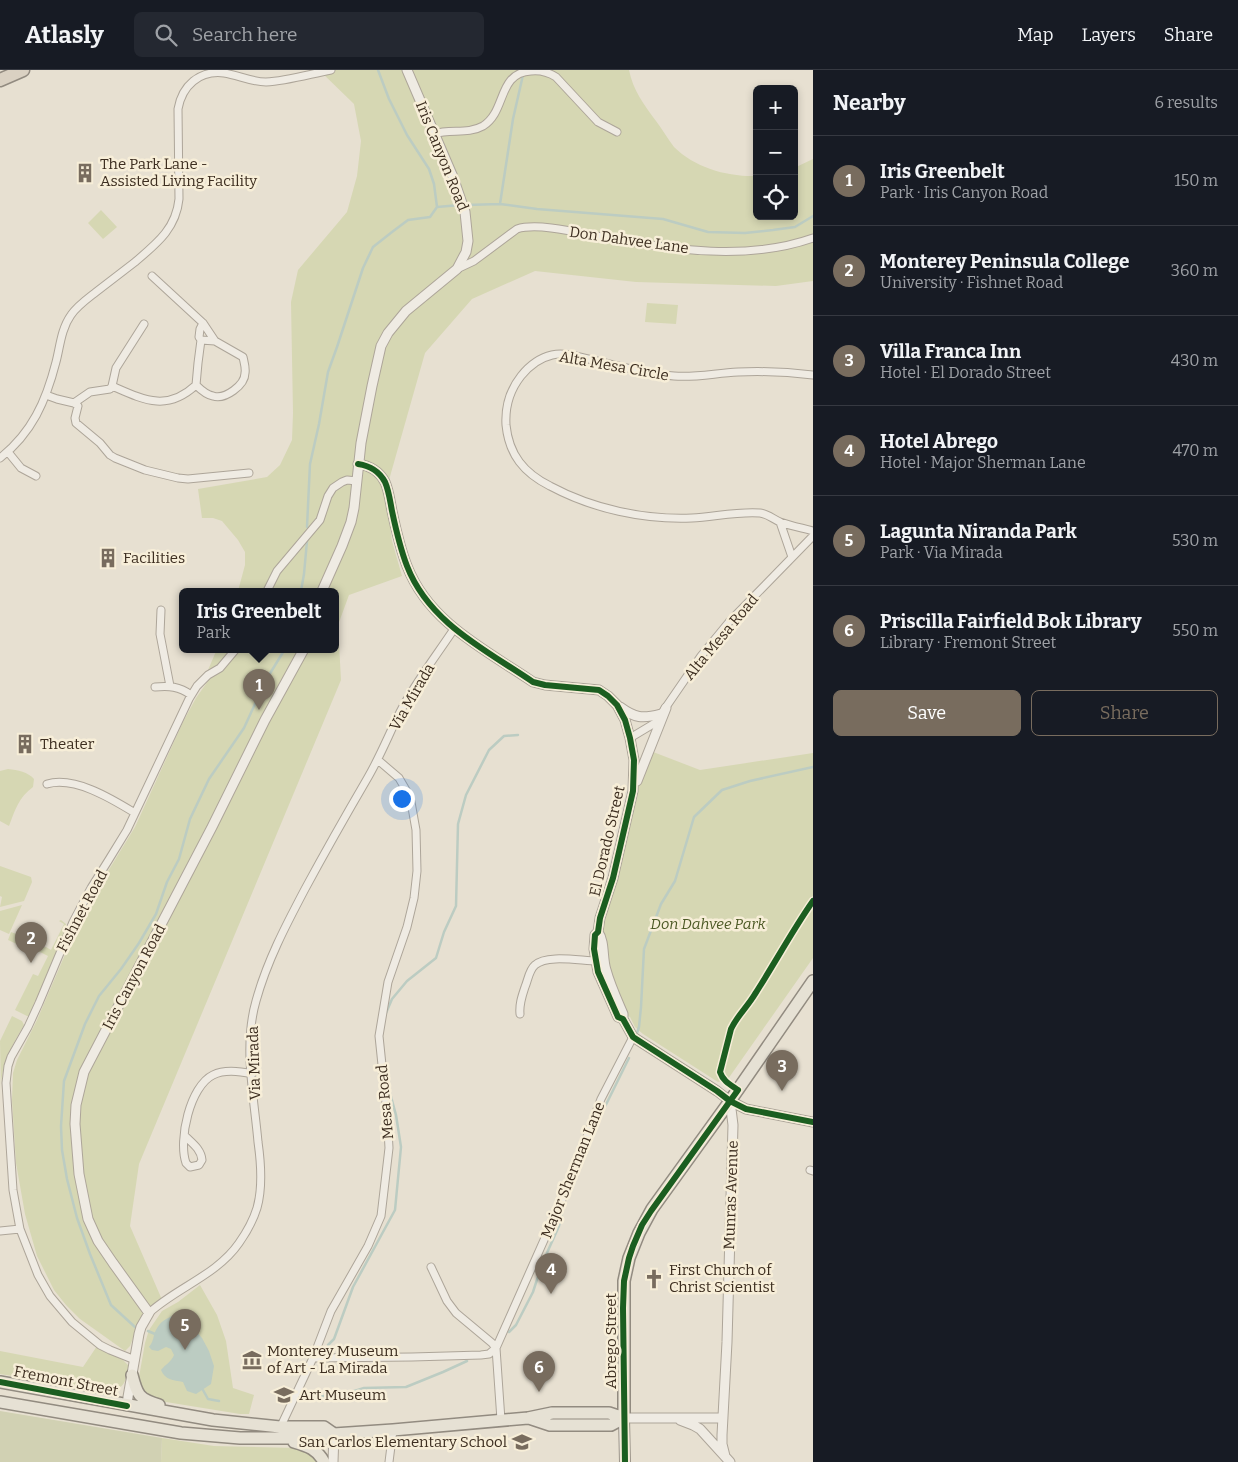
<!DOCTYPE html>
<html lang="en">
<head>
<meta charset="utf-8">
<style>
	:root { --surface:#171b24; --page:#242831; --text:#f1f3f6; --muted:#9ea1a6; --line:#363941; --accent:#786c5e }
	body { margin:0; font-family:Bitter,serif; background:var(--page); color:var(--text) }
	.controls { position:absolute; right:15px; top:15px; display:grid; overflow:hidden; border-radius:8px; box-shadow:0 2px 8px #0003 }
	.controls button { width:45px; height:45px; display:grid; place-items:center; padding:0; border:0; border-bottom:1px solid var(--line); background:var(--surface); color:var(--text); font:25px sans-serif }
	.you { position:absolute; left:401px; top:728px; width:18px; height:18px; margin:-12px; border:4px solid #fff; border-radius:50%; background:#1a73e8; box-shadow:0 0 0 8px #1a73e833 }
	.badge { display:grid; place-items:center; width:32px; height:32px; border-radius:50%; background:var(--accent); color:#fff; font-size:16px; font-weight:700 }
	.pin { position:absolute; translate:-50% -41px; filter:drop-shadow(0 1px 2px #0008) }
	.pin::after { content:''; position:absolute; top:26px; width:18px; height:15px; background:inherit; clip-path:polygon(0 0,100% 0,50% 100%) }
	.popup { position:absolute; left:179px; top:518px; width:160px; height:65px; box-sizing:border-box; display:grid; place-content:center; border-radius:8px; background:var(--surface); filter:drop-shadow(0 1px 4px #0005); font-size:16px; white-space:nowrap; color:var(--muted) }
	.popup b { font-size:19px; color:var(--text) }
	.popup::after { content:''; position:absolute; left:50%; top:100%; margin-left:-10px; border:10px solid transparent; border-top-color:var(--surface) }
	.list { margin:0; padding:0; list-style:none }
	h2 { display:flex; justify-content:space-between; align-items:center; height:65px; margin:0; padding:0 20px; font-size:21px }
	h2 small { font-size:16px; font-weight:400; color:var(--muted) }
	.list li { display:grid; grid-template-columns:32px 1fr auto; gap:15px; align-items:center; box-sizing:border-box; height:90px; padding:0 20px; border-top:1px solid var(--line) }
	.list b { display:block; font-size:19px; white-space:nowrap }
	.list p { margin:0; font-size:16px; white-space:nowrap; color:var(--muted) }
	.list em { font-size:16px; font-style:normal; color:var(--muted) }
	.actions { display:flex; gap:10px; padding:15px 20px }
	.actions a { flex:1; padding:11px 0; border:1px solid var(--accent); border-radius:8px; text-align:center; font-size:18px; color:var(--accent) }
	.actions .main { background:var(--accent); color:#fff }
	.icon { flex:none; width:28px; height:28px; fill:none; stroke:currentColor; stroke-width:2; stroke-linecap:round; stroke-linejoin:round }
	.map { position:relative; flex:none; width:813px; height:1392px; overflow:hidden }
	header { display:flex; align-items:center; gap:30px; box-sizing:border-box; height:70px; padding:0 25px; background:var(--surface); border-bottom:1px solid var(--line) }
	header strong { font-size:24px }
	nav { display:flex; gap:28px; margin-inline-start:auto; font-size:18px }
	.search { width:350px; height:45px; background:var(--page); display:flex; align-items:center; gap:12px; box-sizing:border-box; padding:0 18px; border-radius:8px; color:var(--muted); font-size:19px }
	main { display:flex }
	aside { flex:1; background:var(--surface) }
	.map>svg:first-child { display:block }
	.green { fill:#d6d7b3 }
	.cemetery { fill:#d1d1b3 }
	.water { fill:#bcccc2 }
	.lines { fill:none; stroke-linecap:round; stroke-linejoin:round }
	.stream { stroke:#bcccc2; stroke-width:2.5 }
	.minor-casing { stroke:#ada599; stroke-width:9 }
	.tertiary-casing { stroke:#ada599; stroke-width:11 }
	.secondary-casing { stroke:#9c958a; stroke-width:12 }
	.primary-casing { stroke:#928b80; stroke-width:14 }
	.motorway-casing { stroke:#928b80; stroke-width:15 }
	.minor { stroke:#efebe3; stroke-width:7 }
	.tertiary { stroke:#efebe3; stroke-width:9 }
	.secondary { stroke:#efebe3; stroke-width:10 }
	.primary { stroke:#e6e1d4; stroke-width:11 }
	.motorway { stroke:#dad1c2; stroke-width:12 }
	.cycleway-casing { stroke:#f7eed8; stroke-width:9 }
	.cycleway { stroke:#1b5e20; stroke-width:6 }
	.labels { text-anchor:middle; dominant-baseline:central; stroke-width:5; stroke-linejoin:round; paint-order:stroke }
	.street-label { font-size:15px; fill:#3d2e20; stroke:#f7eed8 }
	.poi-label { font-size:15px; fill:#3d2e20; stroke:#f7eed8; text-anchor:start }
	.park-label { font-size:15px; font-style:italic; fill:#4d5a26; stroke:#f7eed8 }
</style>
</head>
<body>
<header>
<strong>Atlasly</strong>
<div class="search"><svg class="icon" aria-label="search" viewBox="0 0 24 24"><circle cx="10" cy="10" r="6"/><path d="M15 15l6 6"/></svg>Search here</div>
<nav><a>Map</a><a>Layers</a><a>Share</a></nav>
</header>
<main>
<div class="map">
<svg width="813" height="1392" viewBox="0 0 813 1392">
	<rect width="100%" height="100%" fill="#e7e0d1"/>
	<path class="green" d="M319,0H629C633,20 644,35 656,51C662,59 668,69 674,77C695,98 728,107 757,106V146H794V98L813,89V211L776,216L636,212L535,201L472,229L425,283L389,410L391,414L385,419L392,471L402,506L349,525L338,555L341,610L139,1094L130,1156L163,1232L135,1263L130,1276L125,1281L80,1249L66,1235L54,1220L37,1186L25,1144L16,1093L12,1030L13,1003L17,990L37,950L76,859L102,811L135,757L183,652L196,628L208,611V600L217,579H335V521H238L245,495V482L238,470L222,451L213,448H202L198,419L267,407L280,395L292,370L293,343L291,232L298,200L347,142L357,106L361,71L354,34Z
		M101,140L117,157L103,169L88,153Z
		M647,233L678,235L676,254L645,252Z
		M648,680L700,700L813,683V888L728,1009L718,1012L643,964L635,957L630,947L619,941L598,890V868L633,721Z
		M8,699C18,700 28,702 34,709L33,717C19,727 15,740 9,756L0,751V701Z
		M0,796L31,807L32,812L24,831L0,837L2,827L0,826Z
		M22,835L9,864L0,860V841Z
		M61,850L66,854V859L30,946H27L15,940L33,904L38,906L48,886L28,876L27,877L22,874L21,876L8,870L11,862L22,866L25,872L37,878L46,877L51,880L64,854L59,851Z
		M12,946L22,951L24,955C11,977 0,997 1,1023L0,971Z
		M200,1215L217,1245L226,1271L233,1318L254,1325L249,1344H240L166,1332L157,1330L144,1324L140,1313L139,1307L145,1273L149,1260L162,1241L178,1232Z
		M97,1276L123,1290L129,1296C127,1313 121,1323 103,1321L0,1304V1281L83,1297Z
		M162,1368L214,1376L299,1378L307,1380L319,1392H161Z"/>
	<path class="cemetery" d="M0,1341L162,1368L161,1392H0Z"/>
	<path class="water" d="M175,1245L183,1247L202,1268L209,1281L214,1296L211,1314L196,1324L187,1321L183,1312C173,1310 165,1310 161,1300C166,1294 171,1292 174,1285L171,1279L166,1277L158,1281L152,1280L149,1277C152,1273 153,1270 154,1265C158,1253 164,1249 175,1245Z"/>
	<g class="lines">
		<path class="stream" d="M500,134L513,49L523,5
			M466,135L500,134L537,139L663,149L708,162L745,163L773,160L795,157L813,146
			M437,137L460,135
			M307,457L310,394L319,354L328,302L337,277L363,198L373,177L392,162L408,150L430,147L437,137L434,114L429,99L407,65L389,29L378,0
			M301,521L304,504L307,471
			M386,943L392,929L407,911L436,888L444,862L456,836L458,754L466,725L489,680L504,666L518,665
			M637,963L639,957L641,937L644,879L661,834L675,811L694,747L722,720L750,711L813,697
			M591,1065L629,988
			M135,1257L111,1235L90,1184L77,1148L67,1109L62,1080L61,1056L64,1011L85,954L99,926L121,899L139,873L156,844L167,812L179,789L190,749L209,709L244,658L266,610L285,579
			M148,1261L155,1264
			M509,1262L516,1255L533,1222L542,1194L559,1156L565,1130
			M328,1275L334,1269L353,1217L395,1140L401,1077L396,1045L387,1012
			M203,1320L208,1329L219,1331
			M300,1330L305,1328L345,1324L364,1318L406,1317L443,1302L467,1291"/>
		<defs>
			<path id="minor" d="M434,64C450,58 467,65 483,56C507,41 497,3 531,1C540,0 548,2 556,7L598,52L617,62
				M457,199L474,191L517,159C539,152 584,164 608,168C674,180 748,191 813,168
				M152,206L203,253L215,271L243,287C244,292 246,298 245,303C245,315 225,330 213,326C207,325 200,319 196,315
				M203,253L200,259L199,267L201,270L215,271
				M144,254L116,298L112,316L110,319L90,322L74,333L78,336L75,348L76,353L100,373L110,385L115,388L145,400L178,408L188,409L249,403
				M813,305C789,302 762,301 738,302C716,303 695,308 674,306C647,304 619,296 592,290C579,287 565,282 552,285C539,288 529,296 521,306C510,320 505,338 506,355C509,385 524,403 550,416C593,439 644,450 692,448C713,447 739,441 760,443C768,444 773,449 780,452C791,456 802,458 813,461
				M112,316C144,330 167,342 196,315L198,293L201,270
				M46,325L57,329L74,333
				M8,382L21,398L36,406
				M0,388C32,363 46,331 56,292C60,277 61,259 71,245C77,236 87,229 96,222C109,212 122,202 135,192C156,174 176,159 179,129L178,39C182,16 199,0 224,3C238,5 251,12 266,12C287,11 310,4 331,0
				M780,452L792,487
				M267,521L277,501L320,450L328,426L333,418L342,412L347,410L357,411
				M161,540L160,564L170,616
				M155,617C169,616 179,616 191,625
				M630,668L655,653L701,586L729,552L813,466
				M47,714C75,706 112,729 135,743
				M520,944C519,934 522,926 525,917C528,910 529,900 535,895C547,884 581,891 597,891L600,892
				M185,1066C192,1073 201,1079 202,1090L199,1095L190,1097L186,1093C178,1070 190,1016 213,1005C225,999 239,1001 252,1004
				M810,1100L813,1101
				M0,1161L20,1159
				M431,1197L447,1231L456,1243L492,1273L496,1278
				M149,1243C176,1218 217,1205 239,1173C246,1163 253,1151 257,1138C263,1117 261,1093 258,1072C254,1026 243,976 256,931C267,891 286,855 305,819C325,782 346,745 367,709C380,687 389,664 400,642C415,613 436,586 454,559
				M313,1288L412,1287L481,1285L489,1284L496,1278
				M135,1290L110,1280L100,1275L72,1252L50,1226L38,1205L20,1159L13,1120L6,1013L8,996L11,987L28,957L39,933L73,852L91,818L108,791L127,760L189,629L197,616L208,605L220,598L236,579
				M501,1350L496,1278L572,1107L601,1029L633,967
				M280,1358L313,1288L331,1241L368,1176L381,1146L389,1078L387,1043L379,966L388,912L407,857L414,828L417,801L416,760L411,732L406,720L399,708L378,690
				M389,1392L393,1360"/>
			<path id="tertiary" d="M358,394C371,396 379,401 385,412C389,421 390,431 392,441C396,460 400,478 407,496C429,553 486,580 533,612L545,615L599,620L608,626L617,635L625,650L630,668L634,690L633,721L613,808L600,848L598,862L595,865L594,879L598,902L618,947L623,949L633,967L717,1021L730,1031L746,1039L813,1052
				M322,521L342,476L351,452L354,438L361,373L372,316L381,276L388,263L406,241L457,199L466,182L468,171L465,142L453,107L407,0
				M620,637C635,648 642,649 661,644
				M637,711L666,638
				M598,862C605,872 602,888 606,900C610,915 617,930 623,944V949
				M127,1336L128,1327L139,1264L141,1257L149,1243L113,1193L98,1171L88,1149L79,1104L75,1054L76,1035L84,1002L212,757L265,650L304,579
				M624,1348H723
				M680,1350L693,1355L700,1359L730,1392
				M725,1386L722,1374V1365L727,1272L733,1055L730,1031
				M333,1392L334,1364"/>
			<path id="secondary" d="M624,1348L625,1392"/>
			<path id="primary" d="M132,1305C137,1325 139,1329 159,1335
				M0,1312L213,1350L280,1357H324L334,1364
				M0,1332L181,1363L240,1368H325L334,1364L393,1360L528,1348L552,1343H609L624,1348
				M529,1348L550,1355H611L624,1348
				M624,1348V1211L629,1188L639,1163L652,1139L730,1031L813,911
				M294,1372C308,1376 317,1379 324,1392"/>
			<path id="motorway" d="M0,10L23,0"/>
		</defs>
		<use href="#minor" class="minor-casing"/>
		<use href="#tertiary" class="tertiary-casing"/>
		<use href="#secondary" class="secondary-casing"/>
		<use href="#primary" class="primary-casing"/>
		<use href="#motorway" class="motorway-casing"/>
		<use href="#minor" class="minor"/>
		<use href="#tertiary" class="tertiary"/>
		<use href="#secondary" class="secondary"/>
		<use href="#primary" class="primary"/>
		<use href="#motorway" class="motorway"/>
		<defs>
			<path id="cycleway" d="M358,394C371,396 379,401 385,412C389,421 390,431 392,441C396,460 400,478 407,496C429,553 486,580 533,612L545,615L599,620L608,626L617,635L625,650L630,668L634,690L633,721L613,808L600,848L598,862L595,865L594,879L598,902L618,947L623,949L633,967L717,1021L730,1031L746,1039L813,1052
				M0,1312L127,1336
				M625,1392L623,1238L624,1211L629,1188L633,1176L642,1155L651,1141L738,1020C729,1014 723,1011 720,1002L731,959C737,946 748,936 755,924C775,893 792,861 813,831"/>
		</defs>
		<use href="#cycleway" class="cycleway-casing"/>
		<use href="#cycleway" class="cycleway"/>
	</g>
	<defs>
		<symbol id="building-bare" viewBox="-9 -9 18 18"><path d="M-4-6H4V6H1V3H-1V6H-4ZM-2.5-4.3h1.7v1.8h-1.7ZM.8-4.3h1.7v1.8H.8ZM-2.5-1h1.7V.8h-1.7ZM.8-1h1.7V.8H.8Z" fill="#786c5e" stroke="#f7eed8" stroke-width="2.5" paint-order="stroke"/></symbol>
		<symbol id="church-bare" viewBox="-9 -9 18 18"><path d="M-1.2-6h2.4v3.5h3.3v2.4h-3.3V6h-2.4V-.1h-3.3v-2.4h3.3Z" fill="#786c5e" stroke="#f7eed8" stroke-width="2.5" paint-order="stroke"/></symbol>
		<symbol id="museum-bare" viewBox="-9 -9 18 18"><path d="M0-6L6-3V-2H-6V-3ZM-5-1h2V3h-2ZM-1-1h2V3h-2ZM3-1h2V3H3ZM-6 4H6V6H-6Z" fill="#786c5e" stroke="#f7eed8" stroke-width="2.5" paint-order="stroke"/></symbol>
		<symbol id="school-bare" viewBox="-9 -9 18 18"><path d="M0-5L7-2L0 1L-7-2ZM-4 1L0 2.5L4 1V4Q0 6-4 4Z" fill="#786c5e" stroke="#f7eed8" stroke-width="2.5" paint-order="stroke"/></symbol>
	</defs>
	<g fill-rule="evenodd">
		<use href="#building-bare" x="71" y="89" width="28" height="28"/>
		<use href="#building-bare" x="94" y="474" width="28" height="28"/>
		<use href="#building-bare" x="11" y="660" width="28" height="28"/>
		<use href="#church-bare" x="640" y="1195" width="28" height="28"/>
		<use href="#museum-bare" x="238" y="1276" width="28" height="28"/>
		<use href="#school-bare" x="270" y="1311" width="28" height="28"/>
		<use href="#school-bare" x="508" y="1358" width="28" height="28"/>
	</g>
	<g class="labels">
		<g class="street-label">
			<text transform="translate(442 86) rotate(68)">Iris Canyon Road</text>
			<text transform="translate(629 170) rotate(8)">Don Dahvee Lane</text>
			<text transform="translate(614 296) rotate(10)">Alta Mesa Circle</text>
			<text transform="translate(721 567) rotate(-50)">Alta Mesa Road</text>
			<text transform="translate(412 627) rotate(-60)">Via Mirada</text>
			<text transform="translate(607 771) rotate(-77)">El Dorado Street</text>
			<text transform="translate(82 841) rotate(-62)">Fishnet Road</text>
			<text transform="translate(134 907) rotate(-62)">Iris Canyon Road</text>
			<text transform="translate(254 993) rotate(-92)">Via Mirada</text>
			<text transform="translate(385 1032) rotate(-95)">Mesa Road</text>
			<text transform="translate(573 1100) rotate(-68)">Major Sherman Lane</text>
			<text transform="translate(731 1125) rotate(-88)">Munras Avenue</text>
			<text transform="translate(611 1271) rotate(-90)">Abrego Street</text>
			<text transform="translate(66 1311) rotate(11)">Fremont Street</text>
		</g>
		<g class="poi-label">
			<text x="100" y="94">The Park Lane -<tspan x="100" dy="17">Assisted Living Facility</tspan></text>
			<text x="123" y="488">Facilities</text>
			<text x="40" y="674">Theater</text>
			<text x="669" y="1200">First Church of<tspan x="669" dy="17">Christ Scientist</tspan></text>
			<text x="267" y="1281">Monterey Museum<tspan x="267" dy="17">of Art - La Mirada</tspan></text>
			<text x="299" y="1325">Art Museum</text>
			<text x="507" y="1372" text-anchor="end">San Carlos Elementary School</text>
		</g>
		<g class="park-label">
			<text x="708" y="854">Don Dahvee Park</text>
		</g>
	</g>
</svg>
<div class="controls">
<button>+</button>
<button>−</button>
<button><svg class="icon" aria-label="locate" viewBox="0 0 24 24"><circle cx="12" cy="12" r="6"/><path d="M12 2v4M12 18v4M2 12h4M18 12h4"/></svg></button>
</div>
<div class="you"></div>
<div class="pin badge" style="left:259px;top:640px">1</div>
<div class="popup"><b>Iris Greenbelt</b>Park</div>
<div class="pin badge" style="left:31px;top:893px">2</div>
<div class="pin badge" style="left:782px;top:1021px">3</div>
<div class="pin badge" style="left:551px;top:1224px">4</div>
<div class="pin badge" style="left:185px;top:1280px">5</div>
<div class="pin badge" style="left:539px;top:1322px">6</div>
</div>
<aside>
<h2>Nearby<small>6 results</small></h2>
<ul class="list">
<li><span class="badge">1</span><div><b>Iris Greenbelt</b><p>Park · Iris Canyon Road</p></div><em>150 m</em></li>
<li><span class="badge">2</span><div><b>Monterey Peninsula College</b><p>University · Fishnet Road</p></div><em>360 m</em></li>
<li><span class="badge">3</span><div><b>Villa Franca Inn</b><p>Hotel · El Dorado Street</p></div><em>430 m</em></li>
<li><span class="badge">4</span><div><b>Hotel Abrego</b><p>Hotel · Major Sherman Lane</p></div><em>470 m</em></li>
<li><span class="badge">5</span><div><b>Lagunta Niranda Park</b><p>Park · Via Mirada</p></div><em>530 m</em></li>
<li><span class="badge">6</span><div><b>Priscilla Fairfield Bok Library</b><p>Library · Fremont Street</p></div><em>550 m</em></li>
</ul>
<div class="actions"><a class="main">Save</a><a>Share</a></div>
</aside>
</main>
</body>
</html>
